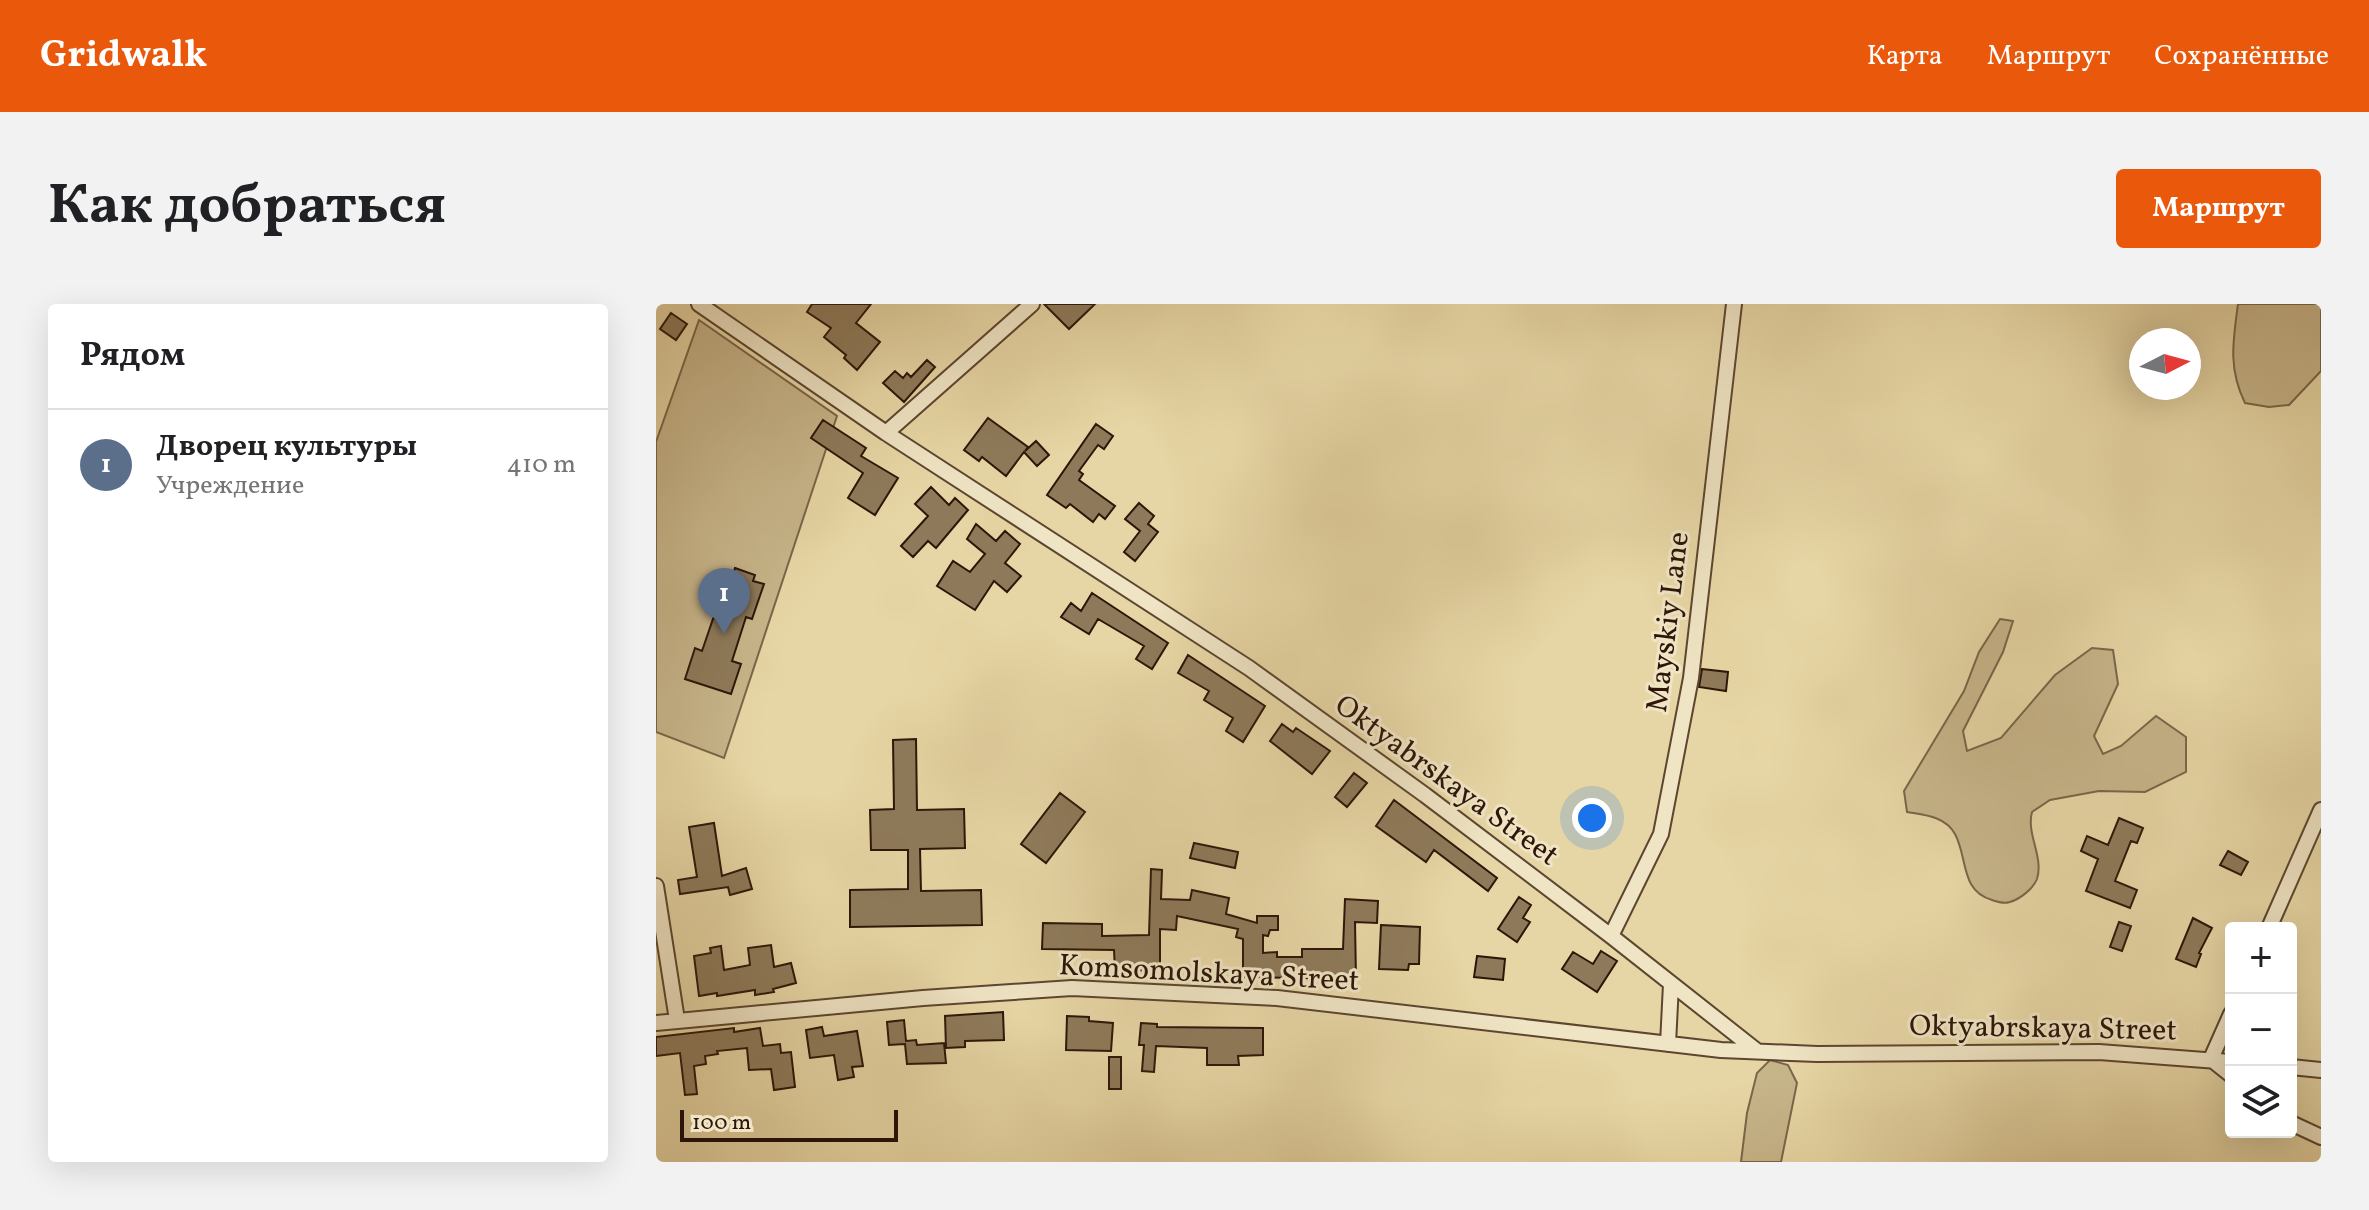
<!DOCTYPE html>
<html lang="ru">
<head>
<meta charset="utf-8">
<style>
	:root { --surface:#fff; --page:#f2f2f2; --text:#202124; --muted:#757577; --line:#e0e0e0; --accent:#ea580c }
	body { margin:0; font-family:Vollkorn,serif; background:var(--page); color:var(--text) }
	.controls { position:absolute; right:24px; bottom:24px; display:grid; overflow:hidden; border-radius:8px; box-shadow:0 8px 32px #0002 }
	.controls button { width:72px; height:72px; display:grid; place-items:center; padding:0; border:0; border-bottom:2px solid var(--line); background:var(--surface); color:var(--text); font:40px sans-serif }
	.compass { position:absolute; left:1473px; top:24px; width:72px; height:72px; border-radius:50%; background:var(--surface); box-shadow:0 8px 32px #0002; rotate:84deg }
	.scale { position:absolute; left:24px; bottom:20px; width:218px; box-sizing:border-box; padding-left:8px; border:4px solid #2d1609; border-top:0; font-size:22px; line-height:28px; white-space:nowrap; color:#2d1609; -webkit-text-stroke:6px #efe4c4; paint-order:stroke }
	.you { position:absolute; left:936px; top:514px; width:28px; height:28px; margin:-20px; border:6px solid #fff; border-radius:50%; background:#1a73e8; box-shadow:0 0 0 12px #1a73e833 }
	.badge { display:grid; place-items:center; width:52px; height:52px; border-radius:50%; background:var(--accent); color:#fff; font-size:26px; font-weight:700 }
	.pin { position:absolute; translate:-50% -66px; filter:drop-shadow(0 2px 4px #0008) }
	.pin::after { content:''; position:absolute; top:42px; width:28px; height:24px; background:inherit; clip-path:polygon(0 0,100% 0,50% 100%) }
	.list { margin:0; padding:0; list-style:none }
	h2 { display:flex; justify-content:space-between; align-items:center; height:104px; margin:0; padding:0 32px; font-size:34px }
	h2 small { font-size:26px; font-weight:400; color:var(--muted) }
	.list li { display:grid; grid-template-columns:52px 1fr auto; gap:24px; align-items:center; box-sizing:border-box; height:112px; padding:0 32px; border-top:2px solid var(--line) }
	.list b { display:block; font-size:30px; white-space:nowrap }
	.list p { margin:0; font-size:26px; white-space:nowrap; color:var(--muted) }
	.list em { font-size:26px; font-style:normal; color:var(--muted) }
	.icon { flex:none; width:44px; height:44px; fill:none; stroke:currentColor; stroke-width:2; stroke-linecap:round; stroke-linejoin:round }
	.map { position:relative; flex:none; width:1665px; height:858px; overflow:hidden; border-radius:8px }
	header { display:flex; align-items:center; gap:48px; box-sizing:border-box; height:112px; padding:0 40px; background:var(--accent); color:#fff }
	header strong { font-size:38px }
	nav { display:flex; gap:44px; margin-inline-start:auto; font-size:28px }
	.intro { display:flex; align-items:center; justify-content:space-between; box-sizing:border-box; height:192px; padding:0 48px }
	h1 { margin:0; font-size:56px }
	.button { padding:20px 36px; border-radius:8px; background:var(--accent); color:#fff; font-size:28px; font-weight:700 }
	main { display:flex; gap:48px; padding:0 48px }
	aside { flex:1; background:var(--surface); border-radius:8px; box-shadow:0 8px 32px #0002 }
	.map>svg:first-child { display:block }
	.green { fill:#c7b58a; stroke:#7a664a; stroke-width:2 }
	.building { fill:#8e7a5a; stroke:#2d1609; stroke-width:2 }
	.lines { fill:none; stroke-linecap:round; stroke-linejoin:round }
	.minor-casing { stroke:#5c4630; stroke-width:18 }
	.minor { stroke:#efe4c4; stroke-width:14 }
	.labels { text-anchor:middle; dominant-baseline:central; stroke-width:6; stroke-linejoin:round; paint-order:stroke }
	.street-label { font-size:30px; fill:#2d1609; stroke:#efe4c4 }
</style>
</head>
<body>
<header>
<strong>Gridwalk</strong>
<nav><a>Карта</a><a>Маршрут</a><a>Сохранённые</a></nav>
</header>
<div class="intro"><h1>Как добраться</h1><a class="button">Маршрут</a></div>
<main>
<aside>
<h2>Рядом<small></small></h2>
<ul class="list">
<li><span class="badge" style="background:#5c6f8a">1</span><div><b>Дворец культуры</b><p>Учреждение</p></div><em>410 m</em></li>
</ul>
</aside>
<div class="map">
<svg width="1665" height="858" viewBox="0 0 1665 858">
	<rect width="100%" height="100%" fill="#e7d6a5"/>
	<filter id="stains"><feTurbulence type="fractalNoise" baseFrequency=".0025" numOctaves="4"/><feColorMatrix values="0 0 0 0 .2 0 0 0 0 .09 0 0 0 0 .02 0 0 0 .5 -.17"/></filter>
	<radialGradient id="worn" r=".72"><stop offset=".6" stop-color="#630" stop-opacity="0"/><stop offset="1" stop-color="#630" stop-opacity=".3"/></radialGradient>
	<path class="green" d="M1582,0H1665V67L1633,101L1613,103L1589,99C1572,65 1577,37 1582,0Z
		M43,16L181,112L68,454L0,428V138Z
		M1344,315L1357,317L1347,348L1307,427L1311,447L1345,434L1399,371L1436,344L1457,346L1462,380L1438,432L1447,450L1465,442L1500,412L1530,433V468L1489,488L1443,487L1394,496L1376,508C1370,530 1388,553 1381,575C1377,585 1364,595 1354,598C1347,600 1343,598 1336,596C1304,587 1312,554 1299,530C1289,512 1268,511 1251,508L1248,487L1308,387L1323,348Z
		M1114,756L1132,761L1141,779L1125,858H1085L1091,809L1101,769Z"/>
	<path class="building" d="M156,0H215L200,19L224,38L201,66L188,54L190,51L168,33L175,24L151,8Z
		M388,0H439L413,25Z
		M15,9L31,20L20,36L4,25Z
		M271,56L279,63L248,98L227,79L239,67L247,74L251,69L255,73Z
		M332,114L372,143L369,147L380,137L393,151L381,162L368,148L350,172L326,153L323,157L308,146Z
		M167,116L210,144L205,152L242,174L219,211L192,194L207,169L155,134Z
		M440,120L457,132L448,145L442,141L423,167L427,170L423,176L459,202L449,215L443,210L437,218L414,200L410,204L391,191Z
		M275,183L293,201L299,194L312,206L280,244L272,237L257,253L245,242L272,212L259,200Z
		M483,199L498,212L492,220L502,228L479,257L468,248L484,227L469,215Z
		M320,220L340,237L349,227L364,240L349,259L365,272L351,288L338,277L319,306L281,282L297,257L314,268L329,250L311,235Z
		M79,264L99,271L97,277L108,280L96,315L90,313L76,357L85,360L75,390L29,375L39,344L46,347L60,306L53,303L66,266L77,270Z
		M436,289L512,339L496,365L480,355L488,342L442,315L433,330L405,313L415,299L425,307Z
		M532,351L609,402L587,438L570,427L577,414L548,396L553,387L522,369Z
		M1046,365L1072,368L1070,387L1043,383Z
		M626,420L637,428L640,424L674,447L656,470L614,437Z
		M260,435L261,506L308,505L309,544L264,545L265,587L325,586L326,621L194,623V586L252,585V546H215L214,506L238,505L237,436Z
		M698,469L711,479L691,503L679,493Z
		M404,489L429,508L390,559L365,540Z
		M738,496L841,574L832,587L778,546L770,558L720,522Z
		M1463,514L1487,524L1481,539L1475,537L1459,577L1481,586L1474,604L1430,587L1442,555L1425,547L1431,532L1452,541Z
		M58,519L66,572L90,564L96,585L74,591L72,583L24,590L22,576L41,573L33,523Z
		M538,539L582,548L579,564L534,554Z
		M1572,547L1592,558L1585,571L1564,561Z
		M495,565L506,566L505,595L534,596L536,586L573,594L570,610L601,619V612H622V626H614L612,632L607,631V649L621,648V653H646V645H687L689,595L722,597L721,619L699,618L700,675L587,673V635L580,633L582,625L521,612L520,626L504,625V666L459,667L458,646L386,645L387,619L446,620V632L493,631Z
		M863,593L875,601L867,614L874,618L861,638L842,625Z
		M1537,614L1556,624L1543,649L1545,650L1540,663L1520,655Z
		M1463,618L1475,622L1466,647L1454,643Z
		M725,621L764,623L763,660H753L752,666L723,665Z
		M115,641L118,663L135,659L140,679L117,685L118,688L99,691V686L61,692V689L43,692L38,652L55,649L54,644L65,642L68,666L94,661L92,644Z
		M945,647L961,657L941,688L906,665L917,648L937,660Z
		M821,652L849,655L847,676L818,673Z
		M347,708L348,736L309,737V743L290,744L289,712Z
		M411,712L433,713V717L457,719L455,747L410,746Z
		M248,716L250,737L260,736L261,741L288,739L290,759L251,760L249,740L233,741L231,718Z
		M485,719L501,720V723L607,724V751L582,752L583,761H551V744L500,742L498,768L486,767L488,741H483Z
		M166,723L168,732L201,727L207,762L196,763L198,773L182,776L178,751L154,754L150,726Z
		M78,724V728L104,724L107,742L124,740L125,749L135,748L139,783L118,786L115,765L93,766L91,744L61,747L62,750L49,752L50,760L38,762L41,790L29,791L24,749L0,752V733Z
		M453,753H465V785H453Z"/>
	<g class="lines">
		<defs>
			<path id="minor" d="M43,0L230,129L593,364L769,491L955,632L1101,747
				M230,129L376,0
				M0,582L21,716
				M1613,624L1665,506
				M955,632L1005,530L1035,374L1078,0
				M0,719L267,694L416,684L621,694L1065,746L1161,750L1443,748L1575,758
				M1012,740L1015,680
				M1555,755L1575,710
				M1555,755L1575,771
				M1635,763L1665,766
				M1635,819L1665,833"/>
		</defs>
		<use href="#minor" class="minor-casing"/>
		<use href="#minor" class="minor"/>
	</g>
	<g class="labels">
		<g class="street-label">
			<text transform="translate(1013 318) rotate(-83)">Mayskiy Lane</text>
			<text transform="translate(790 477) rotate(36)">Oktyabrskaya Street</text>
			<text transform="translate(553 670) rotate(3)">Komsomolskaya Street</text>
			<text transform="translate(1387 725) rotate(1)">Oktyabrskaya Street</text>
		</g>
	</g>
	<rect width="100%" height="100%" filter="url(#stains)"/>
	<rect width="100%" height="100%" fill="url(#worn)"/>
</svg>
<div class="controls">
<button>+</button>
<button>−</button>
<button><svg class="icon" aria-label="layers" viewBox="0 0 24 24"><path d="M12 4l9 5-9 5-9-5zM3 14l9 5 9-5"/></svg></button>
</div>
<svg class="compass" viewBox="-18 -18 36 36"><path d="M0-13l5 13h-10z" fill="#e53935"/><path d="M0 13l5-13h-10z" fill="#757577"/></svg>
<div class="scale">100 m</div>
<div class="you"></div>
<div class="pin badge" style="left:68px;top:330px;background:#5c6f8a">1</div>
</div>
</main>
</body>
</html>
